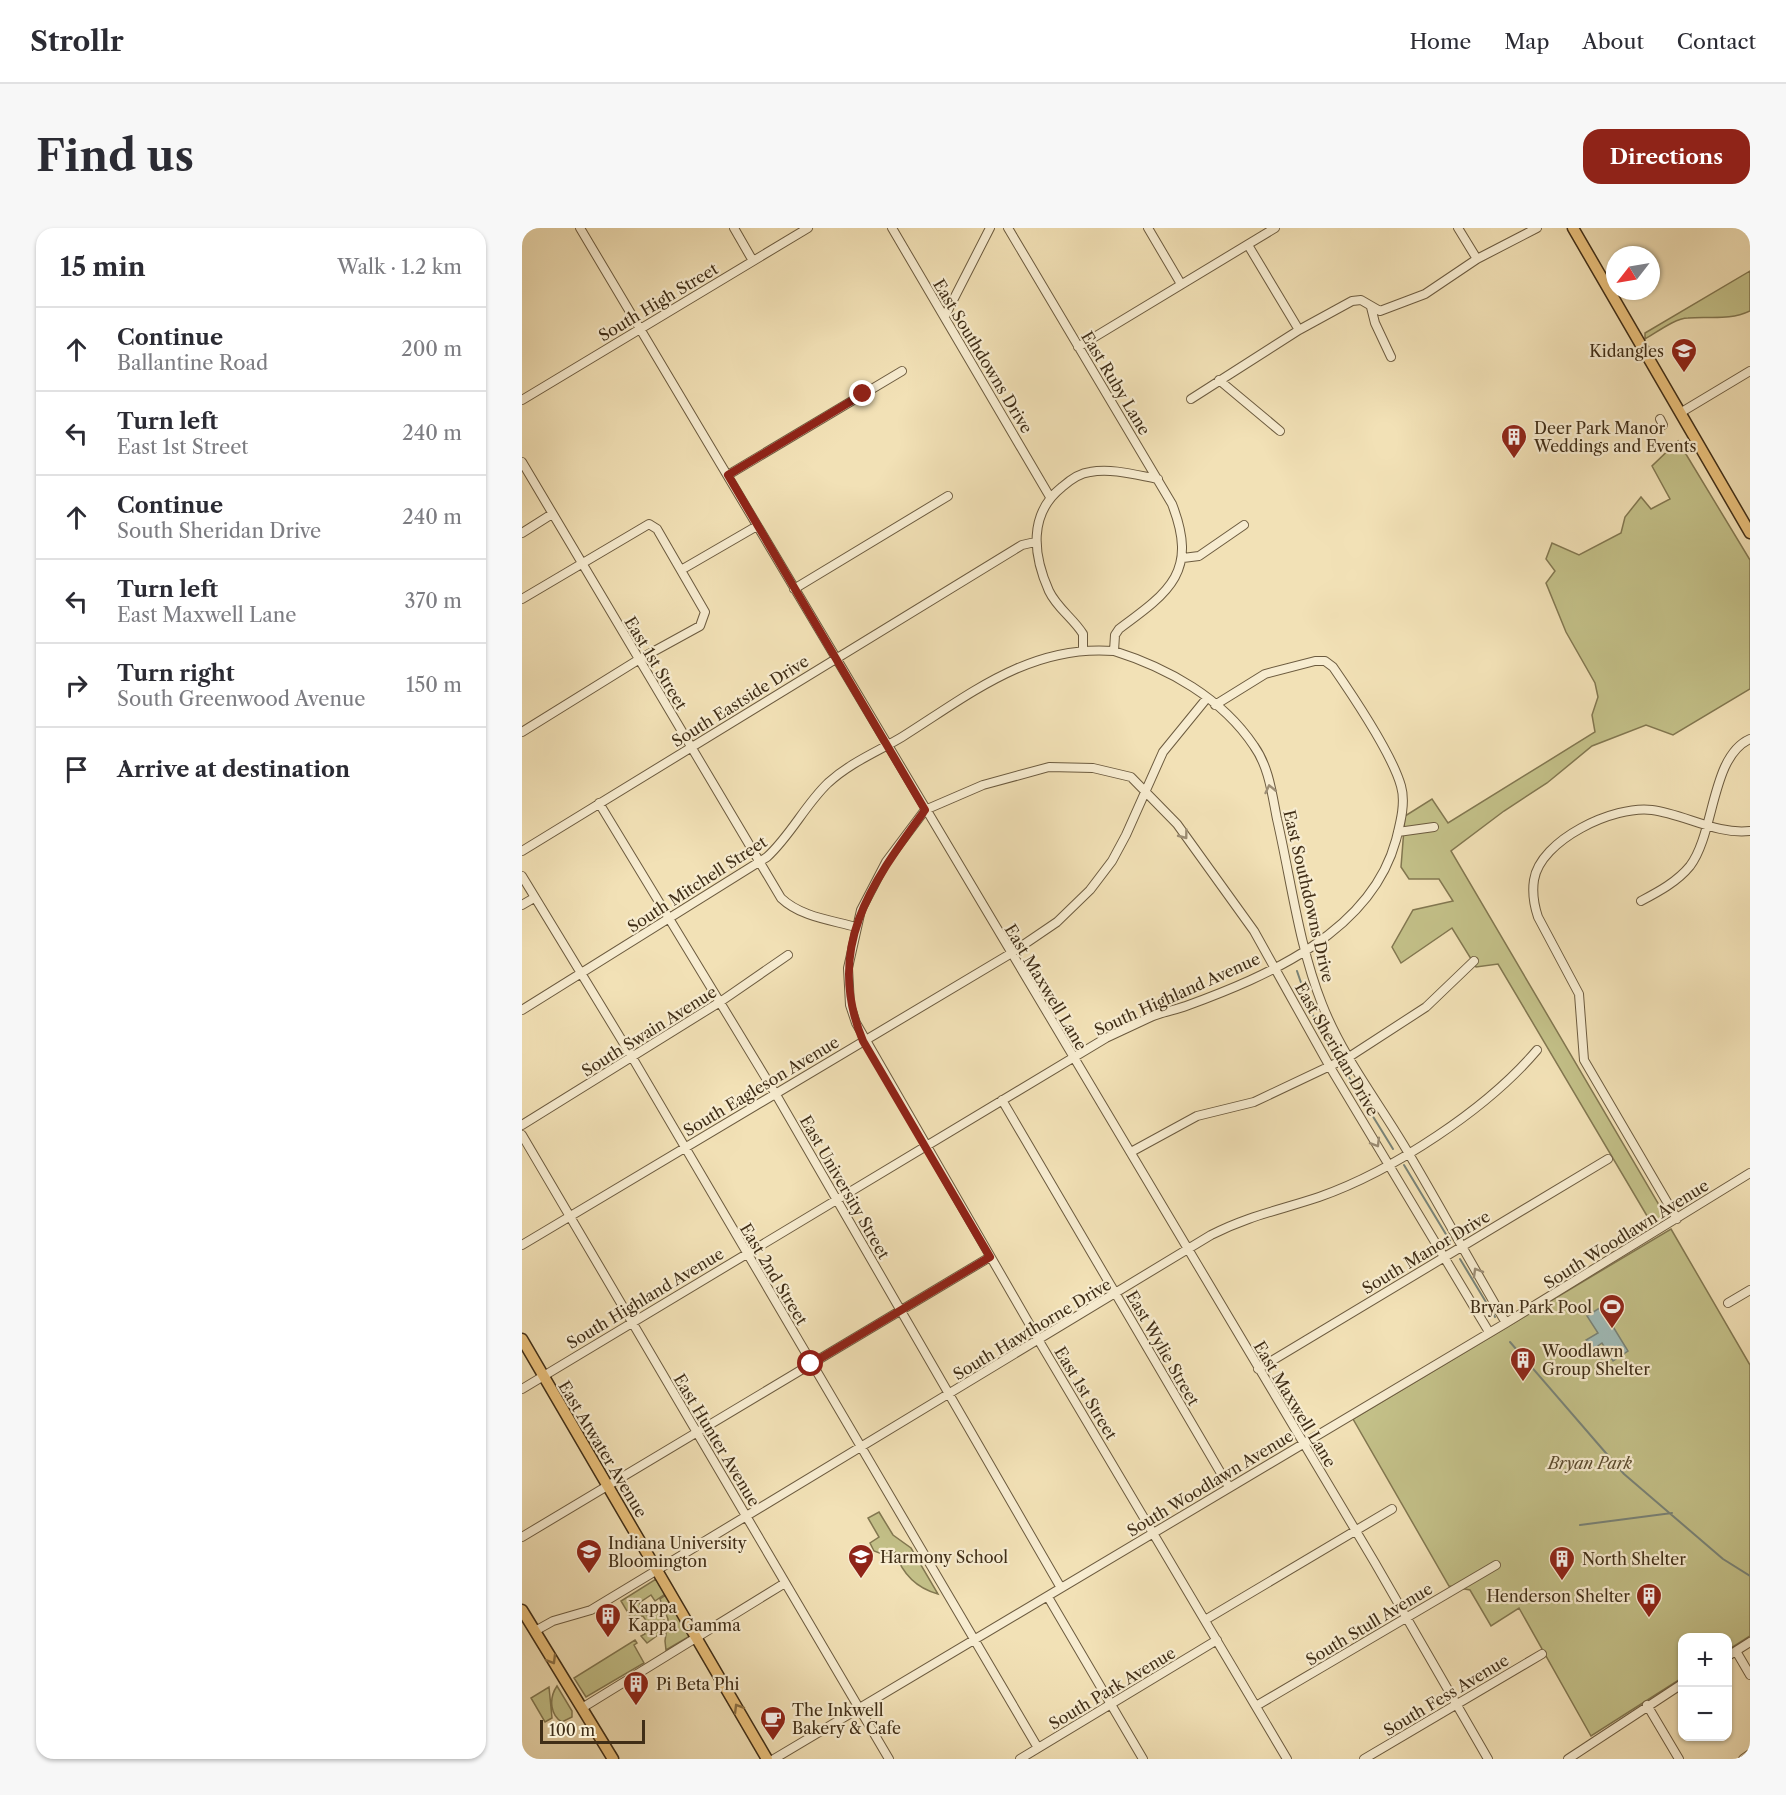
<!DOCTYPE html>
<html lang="en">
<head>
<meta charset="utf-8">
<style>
	:root { --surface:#fff; --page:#f7f7f7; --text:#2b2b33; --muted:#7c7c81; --line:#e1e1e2; --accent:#8f2418 }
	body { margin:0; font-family:"Libre Caslon Text",serif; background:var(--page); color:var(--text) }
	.controls { position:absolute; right:18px; bottom:18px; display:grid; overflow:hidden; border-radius:12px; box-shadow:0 2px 4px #0004 }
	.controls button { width:54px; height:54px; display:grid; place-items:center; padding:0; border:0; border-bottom:2px solid var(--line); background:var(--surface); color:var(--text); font:30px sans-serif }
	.compass { position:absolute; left:1084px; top:18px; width:54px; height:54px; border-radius:50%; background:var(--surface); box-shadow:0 2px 4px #0004; rotate:239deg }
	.scale { position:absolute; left:18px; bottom:15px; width:105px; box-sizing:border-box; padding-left:6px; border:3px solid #402e17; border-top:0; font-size:16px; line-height:21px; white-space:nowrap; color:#402e17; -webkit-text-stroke:4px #f7ecd0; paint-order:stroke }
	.stop { position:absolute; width:18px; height:18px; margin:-14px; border:4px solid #8f2418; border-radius:50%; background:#fff }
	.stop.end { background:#8f2418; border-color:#fff; box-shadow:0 2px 6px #0008 }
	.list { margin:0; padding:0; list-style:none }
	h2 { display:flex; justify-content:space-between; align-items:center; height:78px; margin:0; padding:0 24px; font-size:26px }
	h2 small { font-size:20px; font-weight:400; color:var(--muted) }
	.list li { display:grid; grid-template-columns:39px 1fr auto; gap:18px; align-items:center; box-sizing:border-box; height:84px; padding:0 24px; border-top:2px solid var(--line) }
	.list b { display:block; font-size:22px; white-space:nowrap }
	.list p { margin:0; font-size:20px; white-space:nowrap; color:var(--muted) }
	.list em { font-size:20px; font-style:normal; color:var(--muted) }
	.icon { flex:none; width:33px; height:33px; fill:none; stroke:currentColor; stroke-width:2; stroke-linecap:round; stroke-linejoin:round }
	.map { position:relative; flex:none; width:1228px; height:1531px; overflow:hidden; border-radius:18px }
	header { display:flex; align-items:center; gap:36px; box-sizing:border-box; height:84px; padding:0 30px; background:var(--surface); border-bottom:2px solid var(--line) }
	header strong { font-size:28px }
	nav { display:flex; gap:33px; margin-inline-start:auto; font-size:21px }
	.intro { display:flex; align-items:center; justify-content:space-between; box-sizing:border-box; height:144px; padding:0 36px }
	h1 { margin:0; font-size:42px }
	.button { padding:15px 27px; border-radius:18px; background:var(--accent); color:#fff; font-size:21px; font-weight:700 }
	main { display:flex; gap:36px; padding:0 36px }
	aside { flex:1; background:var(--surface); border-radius:18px; box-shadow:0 2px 4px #0004 }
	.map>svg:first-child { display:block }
	.green { fill:#c3c088; stroke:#827750; stroke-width:1.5 }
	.water { fill:#9fbbb8; stroke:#798378; stroke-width:1.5 }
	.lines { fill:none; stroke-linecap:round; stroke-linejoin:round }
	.stream { stroke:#798378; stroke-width:2 }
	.minor-casing { stroke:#6c5b3f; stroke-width:10 }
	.major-casing { stroke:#402e17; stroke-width:13 }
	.minor { stroke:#f7ecd0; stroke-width:8 }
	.major { stroke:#e9c07b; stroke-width:10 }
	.oneway { stroke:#9c8d74 }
	.oneway2 { stroke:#8c7044 }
	.route { stroke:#8f2418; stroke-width:8 }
	.labels { text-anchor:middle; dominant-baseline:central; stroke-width:4.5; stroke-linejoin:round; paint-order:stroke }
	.street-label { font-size:16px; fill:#402e17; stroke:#f7ecd0 }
	.poi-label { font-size:16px; fill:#402e17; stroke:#f7ecd0; text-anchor:start }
	.park-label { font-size:16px; font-style:italic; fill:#5a4b2e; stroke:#f7ecd0 }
</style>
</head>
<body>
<header>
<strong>Strollr</strong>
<nav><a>Home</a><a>Map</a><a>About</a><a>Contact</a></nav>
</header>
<div class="intro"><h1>Find us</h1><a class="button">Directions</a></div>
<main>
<aside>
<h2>15 min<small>Walk · 1.2 km</small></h2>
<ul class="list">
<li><svg class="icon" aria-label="ahead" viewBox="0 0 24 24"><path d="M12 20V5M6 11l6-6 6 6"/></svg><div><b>Continue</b><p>Ballantine Road</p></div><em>200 m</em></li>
<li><svg class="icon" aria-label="left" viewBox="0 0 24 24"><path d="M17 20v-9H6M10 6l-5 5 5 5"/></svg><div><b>Turn left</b><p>East 1st Street</p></div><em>240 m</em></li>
<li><svg class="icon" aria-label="ahead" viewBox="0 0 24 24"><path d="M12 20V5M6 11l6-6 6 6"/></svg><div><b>Continue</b><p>South Sheridan Drive</p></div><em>240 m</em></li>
<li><svg class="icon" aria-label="left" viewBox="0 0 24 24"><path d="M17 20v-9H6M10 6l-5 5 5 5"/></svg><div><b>Turn left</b><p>East Maxwell Lane</p></div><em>370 m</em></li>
<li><svg class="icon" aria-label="right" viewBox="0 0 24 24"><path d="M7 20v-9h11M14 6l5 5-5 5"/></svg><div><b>Turn right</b><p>South Greenwood Avenue</p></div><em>150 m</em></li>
<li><svg class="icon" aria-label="arrive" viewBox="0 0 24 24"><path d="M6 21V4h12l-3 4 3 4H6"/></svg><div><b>Arrive at destination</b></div></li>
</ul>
</aside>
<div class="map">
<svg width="1228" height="1531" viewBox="0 0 1228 1531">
	<rect width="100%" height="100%" fill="#f2e1b6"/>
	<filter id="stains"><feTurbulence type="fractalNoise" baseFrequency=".00333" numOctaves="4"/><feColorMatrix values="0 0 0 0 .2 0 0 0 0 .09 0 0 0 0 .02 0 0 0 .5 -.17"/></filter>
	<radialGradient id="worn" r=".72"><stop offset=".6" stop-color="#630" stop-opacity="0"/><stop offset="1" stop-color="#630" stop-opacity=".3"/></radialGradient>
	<path class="green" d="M1228,43V83C1207,93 1188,88 1166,90C1153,90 1134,105 1123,111V105Z
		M1156,213L1228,332V461L1151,507L1124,497L1070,518L1025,555L982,583L929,623L1143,987L1131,998L976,736L954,739L930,700L879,735L870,719L891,682L931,673L917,651H887L879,639L883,588L910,571L926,595L1073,504L1070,487L1076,469L1073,455L1044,404L1024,355L1033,343L1024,331L1030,315L1057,327L1099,305L1103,289L1119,269L1129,281L1148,271L1130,238Z
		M1149,1001L1228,1137V1408L1206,1422V1410H1160V1450L1069,1508L997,1380L969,1398L948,1362L927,1358L831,1191Z
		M357,1284L371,1307L389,1320L416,1366C394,1360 380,1345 373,1324L360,1326L352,1323L348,1315L357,1309L346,1290Z
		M134,1351L143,1366L133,1373L129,1367L117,1375L122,1383L120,1384L123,1383L126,1389L141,1382L143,1402L125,1415L119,1408L123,1406L119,1399L125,1394L121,1388L109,1390L99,1373Z
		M144,1367L168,1408L144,1422L143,1413L146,1391L138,1371Z
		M113,1412L115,1415L112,1417L122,1435L64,1469L52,1450Z
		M35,1458L50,1483V1489L40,1494C29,1488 26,1471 35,1458Z
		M27,1459L30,1490L23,1494L9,1470Z"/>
	<path class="water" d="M1079,1079L1106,1123L1091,1133L1080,1115L1070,1122L1064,1112L1076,1105L1065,1088Z"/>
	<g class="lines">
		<path class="stream" d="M775,743L789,784L812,825
			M823,843L871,921
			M882,937L928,1013
			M938,1031L973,1089
			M988,1114L1102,1246L1201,1331L1228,1348
			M1058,1297L1150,1285"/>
		<defs>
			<path id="minor" d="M58,0L853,1335L966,1531
				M212,0L231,33
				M370,0L528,269
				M626,0L659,56
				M936,0L955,31
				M726,17L777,102
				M849,79L853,95L869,129
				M423,88L468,0
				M556,119L753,0
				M697,152L758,203
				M669,171L777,102L830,73L839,72L858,83L903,66L955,31L1015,0
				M0,172L286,0
				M1158,185L1228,143
				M1138,191L1141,197
				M0,234L259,670C279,689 309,692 334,699
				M206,247L380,143
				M0,305L30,286
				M661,330L677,328L722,297
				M159,342L235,298
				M272,361L426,268
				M0,371L127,296L135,301L183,384L178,398L116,432L0,504
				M561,421V406C551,390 535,380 527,363C511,327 506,286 540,259C548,252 557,245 568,244C590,240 614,247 636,251
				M592,423C646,440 700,470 732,518C747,539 750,566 755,591C769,652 777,718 800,776C821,830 858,876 887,926C920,982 951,1039 984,1095
				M77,575L256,870L539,1360
				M876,604L912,599
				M0,623L500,317L513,314
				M0,648L110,829L516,1520
				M1119,673C1136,664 1155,654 1168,638C1193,605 1189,528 1228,511
				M0,677L12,670
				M0,782L245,629C269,607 283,577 306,555C329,534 355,524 380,509C447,467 508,416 592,423L593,407L597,401C649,363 676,343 650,276L486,0
				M480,872L707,1259
				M0,897L198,774L266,727
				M0,907L367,1531
				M609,924L675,888L732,874L827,829L904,779L952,733
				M1155,991L1062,832L1057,766L1016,689C1012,677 1010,665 1012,652C1018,612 1092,577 1130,582C1162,586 1195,607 1228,603
				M0,1017L488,726L535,694L568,662L590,633L604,607L641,524L685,470
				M1206,1075L1228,1062
				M736,1141L1086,931
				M0,1161L584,810C599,803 614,796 629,789C640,784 653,782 664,778C746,748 849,704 874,612C878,596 884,575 879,558C870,526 831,468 811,439L803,433H793L743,446L693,477
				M0,1309L468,1029
				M526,1369L621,1531
				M683,1392L870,1281
				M13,1403L31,1393L69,1382L689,1007C726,988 758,982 797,969C871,943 965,881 1015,822
				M1214,1423L1228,1447
				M1206,1428L1228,1414
				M1125,1477L1157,1531
				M734,1478L974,1337
				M60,1480L263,1355
				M252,1531L984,1095L1228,945
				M498,1531L695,1412
				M765,1531L520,1118L334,795L328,777L326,740L339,682L364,634L403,582L461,557L527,539L571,540L609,549L655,596L732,703L808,839L967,1104
				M842,1531L1020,1426
				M1046,1531L1160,1456
				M1221,1531L1228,1526"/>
			<path id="major" d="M1051,0L1228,305
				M0,1111L245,1531
				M0,1382L91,1531"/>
		</defs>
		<use href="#minor" class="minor-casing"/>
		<use href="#major" class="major-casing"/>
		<use href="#minor" class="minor"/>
		<use href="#major" class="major"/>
	</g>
	<defs><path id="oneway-chevron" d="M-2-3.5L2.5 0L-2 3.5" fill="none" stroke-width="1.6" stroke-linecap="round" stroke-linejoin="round" transform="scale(1.5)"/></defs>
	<g class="oneway">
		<use href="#oneway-chevron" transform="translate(748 561) rotate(-103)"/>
		<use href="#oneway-chevron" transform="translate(662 607) rotate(53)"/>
		<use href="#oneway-chevron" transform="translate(854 915) rotate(59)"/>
		<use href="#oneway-chevron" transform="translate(955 1044) rotate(-120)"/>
	</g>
	<g class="oneway2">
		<use href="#oneway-chevron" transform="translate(30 1432) rotate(59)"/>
		<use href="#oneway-chevron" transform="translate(216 1480) rotate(-121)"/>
	</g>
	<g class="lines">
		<path class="route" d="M289,1136L468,1029L341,813C302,719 350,655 403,582L206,247L341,166"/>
	</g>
	<defs>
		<symbol id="school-pin" viewBox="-11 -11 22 30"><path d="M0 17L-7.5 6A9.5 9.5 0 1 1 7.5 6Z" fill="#8f2418" stroke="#f7ecd0"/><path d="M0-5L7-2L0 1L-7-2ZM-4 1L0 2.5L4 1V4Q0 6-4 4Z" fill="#fff"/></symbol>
		<symbol id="building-pin" viewBox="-11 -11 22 30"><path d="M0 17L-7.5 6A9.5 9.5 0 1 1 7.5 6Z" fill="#8f2418" stroke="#f7ecd0"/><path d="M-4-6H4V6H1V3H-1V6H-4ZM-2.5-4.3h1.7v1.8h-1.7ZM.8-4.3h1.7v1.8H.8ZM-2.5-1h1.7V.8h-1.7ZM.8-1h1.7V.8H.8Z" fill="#fff"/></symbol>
		<symbol id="stadium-pin" viewBox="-11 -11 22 30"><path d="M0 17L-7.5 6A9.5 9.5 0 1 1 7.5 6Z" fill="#8f2418" stroke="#f7ecd0"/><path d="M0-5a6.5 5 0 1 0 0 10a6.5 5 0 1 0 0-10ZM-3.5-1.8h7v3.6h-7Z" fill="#fff"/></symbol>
		<symbol id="university-pin" viewBox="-11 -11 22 30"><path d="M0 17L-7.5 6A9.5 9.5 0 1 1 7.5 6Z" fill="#8f2418" stroke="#f7ecd0"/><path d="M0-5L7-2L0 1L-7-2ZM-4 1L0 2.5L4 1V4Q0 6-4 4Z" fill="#fff"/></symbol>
		<symbol id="cafe-pin" viewBox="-11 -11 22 30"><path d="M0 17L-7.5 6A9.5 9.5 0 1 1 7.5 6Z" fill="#8f2418" stroke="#f7ecd0"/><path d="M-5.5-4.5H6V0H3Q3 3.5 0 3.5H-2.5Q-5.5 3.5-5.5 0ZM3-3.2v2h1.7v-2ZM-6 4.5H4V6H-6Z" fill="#fff"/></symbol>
	</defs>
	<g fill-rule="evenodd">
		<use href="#school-pin" x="1147" y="108" width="30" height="40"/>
		<use href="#building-pin" x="977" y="194" width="30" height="40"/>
		<use href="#stadium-pin" x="1075" y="1064" width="30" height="40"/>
		<use href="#building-pin" x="986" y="1117" width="30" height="40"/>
		<use href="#university-pin" x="52" y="1309" width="30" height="40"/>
		<use href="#school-pin" x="324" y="1314" width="30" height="40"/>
		<use href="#building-pin" x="1025" y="1316" width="30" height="40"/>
		<use href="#building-pin" x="1112" y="1353" width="30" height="40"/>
		<use href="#building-pin" x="71" y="1373" width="30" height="40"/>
		<use href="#building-pin" x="99" y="1441" width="30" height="40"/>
		<use href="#cafe-pin" x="236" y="1476" width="30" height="40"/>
	</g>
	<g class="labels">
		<g class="street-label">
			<text transform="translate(136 74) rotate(-31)">South High Street</text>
			<text transform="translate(461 128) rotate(59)">East Southdowns Drive</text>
			<text transform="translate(594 155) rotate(59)">East Ruby Lane</text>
			<text transform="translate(134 435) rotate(59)">East 1st Street</text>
			<text transform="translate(218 473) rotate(-32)">South Eastside Drive</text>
			<text transform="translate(175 656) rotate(-33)">South Mitchell Street</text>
			<text transform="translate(787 668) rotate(77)">East Southdowns Drive</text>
			<text transform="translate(524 759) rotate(59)">East Maxwell Lane</text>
			<text transform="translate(655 766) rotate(-24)">South Highland Avenue</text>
			<text transform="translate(127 803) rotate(-32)">South Swain Avenue</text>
			<text transform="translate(815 821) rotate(60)">East Sheridan Drive</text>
			<text transform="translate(239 858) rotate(-31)">South Eagleson Avenue</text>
			<text transform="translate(323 959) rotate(60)">East University Street</text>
			<text transform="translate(1104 1006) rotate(-32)">South Woodlawn Avenue</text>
			<text transform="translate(904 1024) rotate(-31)">South Manor Drive</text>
			<text transform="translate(252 1046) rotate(59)">East 2nd Street</text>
			<text transform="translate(123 1070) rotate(-31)">South Highland Avenue</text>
			<text transform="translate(510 1101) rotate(-31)">South Hawthorne Drive</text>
			<text transform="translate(641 1120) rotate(60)">East Wylie Street</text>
			<text transform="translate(564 1165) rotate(59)">East 1st Street</text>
			<text transform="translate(773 1176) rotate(59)">East Maxwell Lane</text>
			<text transform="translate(195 1212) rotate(59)">East Hunter Avenue</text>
			<text transform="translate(81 1221) rotate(59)">East Atwater Avenue</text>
			<text transform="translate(688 1255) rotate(-31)">South Woodlawn Avenue</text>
			<text transform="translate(847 1396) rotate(-31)">South Stull Avenue</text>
			<text transform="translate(590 1460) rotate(-31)">South Park Avenue</text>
			<text transform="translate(924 1467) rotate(-31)">South Fess Avenue</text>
		</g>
		<g class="poi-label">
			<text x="1142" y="123" text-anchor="end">Kidangles</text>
			<text x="1012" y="200">Deer Park Manor<tspan x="1012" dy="18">Weddings and Events</tspan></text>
			<text x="1070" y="1079" text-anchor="end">Bryan Park Pool</text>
			<text x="1020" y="1123">Woodlawn<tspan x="1020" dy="18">Group Shelter</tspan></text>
			<text x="86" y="1315">Indiana University<tspan x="86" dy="18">Bloomington</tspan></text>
			<text x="358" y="1329">Harmony School</text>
			<text x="1060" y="1331">North Shelter</text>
			<text x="1108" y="1368" text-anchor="end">Henderson Shelter</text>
			<text x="106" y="1379">Kappa<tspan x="106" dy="18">Kappa Gamma</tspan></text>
			<text x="134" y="1456">Pi Beta Phi</text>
			<text x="270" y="1482">The Inkwell<tspan x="270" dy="18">Bakery &amp; Cafe</tspan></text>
		</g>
		<g class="park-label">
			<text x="1068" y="1235">Bryan Park</text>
		</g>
	</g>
	<rect width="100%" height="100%" filter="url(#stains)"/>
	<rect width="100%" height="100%" fill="url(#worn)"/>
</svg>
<div class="controls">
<button>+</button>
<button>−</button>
</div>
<svg class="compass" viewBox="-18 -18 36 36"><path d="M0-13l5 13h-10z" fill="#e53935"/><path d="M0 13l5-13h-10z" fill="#7c7c81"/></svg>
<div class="scale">100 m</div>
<div class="stop" style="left:289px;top:1136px"></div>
<div class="stop end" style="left:341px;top:166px"></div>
</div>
</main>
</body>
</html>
